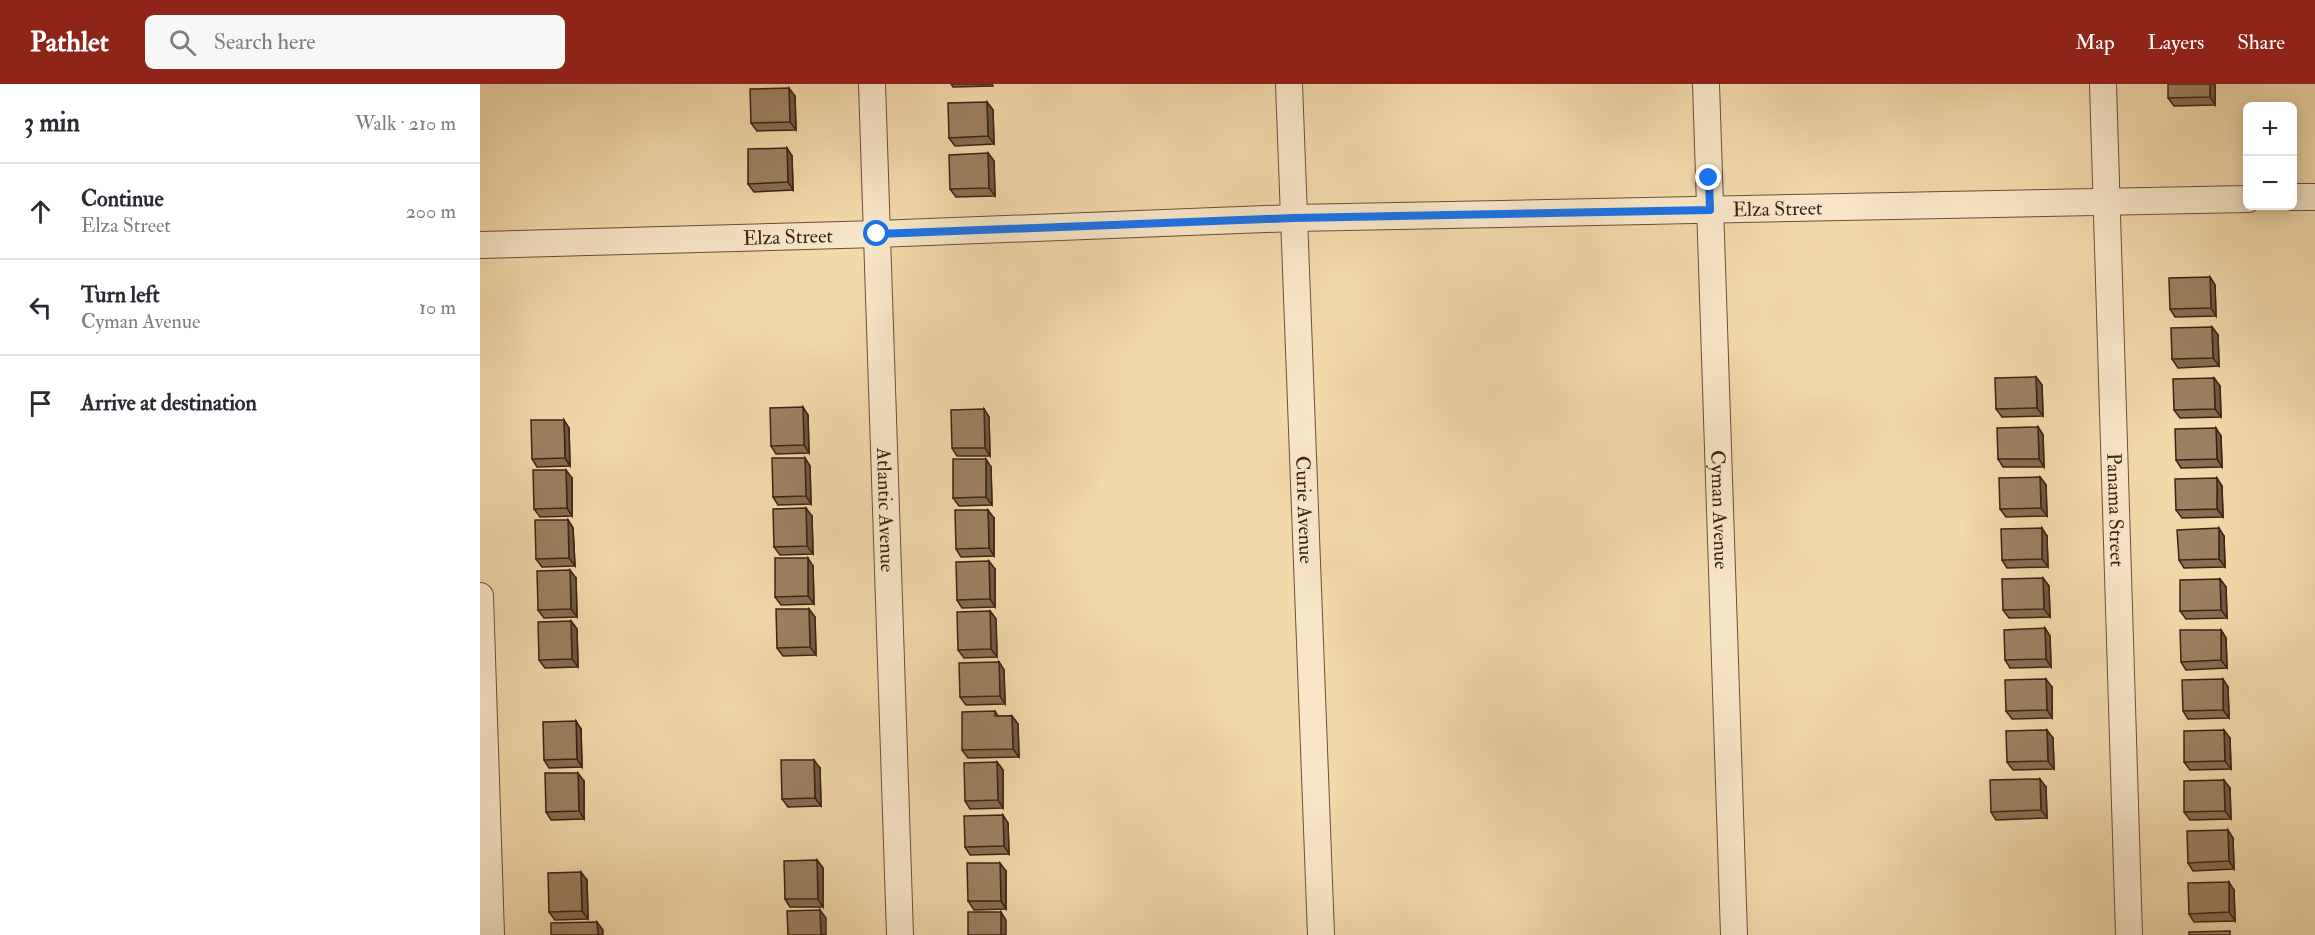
<!DOCTYPE html>
<html lang="en">
<head>
<meta charset="utf-8">
<style>
	:root { --surface:#fff; --page:#f7f7f7; --text:#2b2b33; --muted:#7c7c81; --line:#e1e1e2; --accent:#8f2418 }
	body { margin:0; font-family:"IM FELL Double Pica",serif; background:var(--page); color:var(--text) }
	.controls { position:absolute; right:18px; top:18px; display:grid; overflow:hidden; border-radius:9px; box-shadow:0 3px 15px #0003 }
	.controls button { width:54px; height:54px; display:grid; place-items:center; padding:0; border:0; border-bottom:2px solid var(--line); background:var(--surface); color:var(--text); font:30px sans-serif }
	.stop { position:absolute; width:18px; height:18px; margin:-14px; border:4px solid #1a73e8; border-radius:50%; background:#fff }
	.stop.end { background:#1a73e8; border-color:#fff; box-shadow:0 2px 6px #0008 }
	.list { margin:0; padding:0; list-style:none }
	h2 { display:flex; justify-content:space-between; align-items:center; height:78px; margin:0; padding:0 24px; font-size:26px }
	h2 small { font-size:20px; font-weight:400; color:var(--muted) }
	.list li { display:grid; grid-template-columns:39px 1fr auto; gap:18px; align-items:center; box-sizing:border-box; height:96px; padding:0 24px; border-top:2px solid var(--line) }
	.list b { display:block; font-size:22px; white-space:nowrap }
	.list p { margin:0; font-size:20px; white-space:nowrap; color:var(--muted) }
	.list em { font-size:20px; font-style:normal; color:var(--muted) }
	.icon { flex:none; width:33px; height:33px; fill:none; stroke:currentColor; stroke-width:2; stroke-linecap:round; stroke-linejoin:round }
	.map { position:relative; flex:none; width:1835px; height:851px; overflow:hidden }
	header { display:flex; align-items:center; gap:36px; box-sizing:border-box; height:84px; padding:0 30px; background:var(--accent); color:#fff }
	header strong { font-size:28px }
	nav { display:flex; gap:33px; margin-inline-start:auto; font-size:21px }
	.search { width:420px; height:54px; background:var(--page); display:flex; align-items:center; gap:15px; box-sizing:border-box; padding:0 21px; border-radius:9px; color:var(--muted); font-size:22px }
	main { display:flex }
	aside { flex:1; background:var(--surface) }
	.map>svg:first-child { display:block }
	.lines { fill:none; stroke-linecap:round; stroke-linejoin:round }
	.minor-casing { stroke:#6b503a; stroke-width:28 }
	.minor { stroke:#f7e6c8; stroke-width:26 }
	.wall { fill:#866f54; stroke:#3e2214; stroke-width:1.5 }
	.shaded-wall { fill:#6d5a45; stroke:#3e2214; stroke-width:1.5 }
	.building { fill:#9c8162; stroke:#3e2214; stroke-width:1.5 }
	.route { stroke:#1a73e8; stroke-width:8 }
	.labels { text-anchor:middle; dominant-baseline:central; stroke-width:6; stroke-linejoin:round; paint-order:stroke }
	.street-label { font-size:20px; fill:#3e2214; stroke:#f7e6c8 }
</style>
</head>
<body>
<header>
<strong>Pathlet</strong>
<div class="search"><svg class="icon" aria-label="search" viewBox="0 0 24 24"><circle cx="10" cy="10" r="6"/><path d="M15 15l6 6"/></svg>Search here</div>
<nav><a>Map</a><a>Layers</a><a>Share</a></nav>
</header>
<main>
<aside>
<h2>3 min<small>Walk · 210 m</small></h2>
<ul class="list">
<li><svg class="icon" aria-label="ahead" viewBox="0 0 24 24"><path d="M12 20V5M6 11l6-6 6 6"/></svg><div><b>Continue</b><p>Elza Street</p></div><em>200 m</em></li>
<li><svg class="icon" aria-label="left" viewBox="0 0 24 24"><path d="M17 20v-9H6M10 6l-5 5 5 5"/></svg><div><b>Turn left</b><p>Cyman Avenue</p></div><em>10 m</em></li>
<li><svg class="icon" aria-label="arrive" viewBox="0 0 24 24"><path d="M6 21V4h12l-3 4 3 4H6"/></svg><div><b>Arrive at destination</b></div></li>
</ul>
</aside>
<div class="map">
<svg width="1835" height="851" viewBox="0 0 1835 851">
	<rect width="100%" height="100%" fill="#f2d9aa"/>
	<filter id="stains"><feTurbulence type="fractalNoise" baseFrequency=".00333" numOctaves="4"/><feColorMatrix values="0 0 0 0 .2 0 0 0 0 .09 0 0 0 0 .02 0 0 0 .5 -.17"/></filter>
	<radialGradient id="worn" r=".72"><stop offset=".6" stop-color="#630" stop-opacity="0"/><stop offset="1" stop-color="#630" stop-opacity=".3"/></radialGradient>
	<g class="lines">
		<defs>
			<g id="minor">
				<path id="s1" d="M392,0L420,851"/>
				<path id="s2" d="M809,0L841,851"/>
				<path id="s3" d="M1226,0L1254,851"/>
				<path id="s4" d="M1623,0L1649,851"/>
				<path d="M1812,113H1835"/>
				<path id="s5" d="M0,161L397,150L814,134L1768,115"/>
				<path d="M0,512L11,851"/>
			</g>
		</defs>
		<use href="#minor" class="minor-casing"/>
		<use href="#minor" class="minor"/>
	</g>
	<path class="wall" d="M471,0H512L513,2L473,3Z
		M1735,0V21L1694,22L1688,14Z
		M315,12L316,46L277,47L271,39Z
		M507,18L513,26L514,60L475,62L469,54Z
		M508,69L514,77L515,112L476,113L470,105Z
		M312,72L313,106L274,108L268,100Z
		M1730,193L1735,201L1736,232L1695,233L1690,225Z
		M1732,243L1738,251L1739,282L1698,284L1692,275Z
		M1556,293L1562,301L1563,332L1522,333L1516,325Z
		M1734,294L1740,302L1741,333L1700,334L1694,326Z
		M504,325L509,333L510,372H477L472,364Z
		M328,331L329,369L296,370L291,362Z
		M1558,343L1563,351L1564,383H1523L1518,375Z
		M89,344L90,382L57,383L52,375Z
		M1741,352L1742,383L1701,384L1696,376Z
		M325,374L330,382L331,420L298,421L293,413Z
		M511,383L512,421L479,422L473,414Z
		M1560,393L1566,401L1567,432L1526,433L1520,425Z
		M92,394V432L60,433L54,425Z
		M1742,402L1743,433L1702,434L1696,426Z
		M332,432L333,470L300,471L294,463Z
		M514,434V472L481,473L476,465Z
		M88,436L93,444L95,482L62,483L56,475Z
		M1567,452L1568,483L1527,484L1522,476Z
		M1744,452L1745,483L1704,484L1699,476Z
		M333,482L334,520L301,521L295,513Z
		M515,485V523L482,524L477,516Z
		M96,494L97,533L64,534L58,526Z
		M1563,494L1569,502L1570,533L1529,534L1523,526Z
		M1740,495L1746,503L1747,534L1706,535L1700,527Z
		M329,525L335,533L336,571L303,572L297,564Z
		M510,527L516,535L517,573L484,574L478,566Z
		M91,537L97,545L98,583L65,584L59,576Z
		M1565,544L1570,552L1571,583L1530,584L1525,576Z
		M1741,546L1746,554L1747,584L1706,586L1701,578Z
		M519,578L524,586L525,620L486,621L480,613Z
		M1572,603V634L1532,635L1526,627Z
		M1748,603L1749,634L1708,635L1703,627Z
		M515,627L518,632H532L538,640L539,673L488,674L482,666Z
		M101,645L102,683L69,684L64,676Z
		M1573,654L1574,685L1533,686L1527,678Z
		M1750,654L1751,685L1710,686L1704,678Z
		M517,678L523,686V724L490,725L485,717Z
		M340,684L341,722L308,723L302,715Z
		M104,697V735L71,736L66,728Z
		M1566,703L1567,734L1516,736L1511,728Z
		M1750,704L1751,735L1710,736L1704,728Z
		M528,739L529,770L490,771L485,763Z
		M1753,754L1754,785L1713,787L1708,779Z
		M337,776L343,784V823H310L305,815Z
		M526,787V825L494,826L488,817Z
		M107,796L108,835L75,836L69,828Z
		M1754,806L1755,837L1714,838L1709,830Z"/>
	<path class="shaded-wall" d="M1730,0H1735V21L1730,13Z
		M309,4L315,12L316,46L310,38Z
		M507,18L513,26L514,60L508,52Z
		M307,64L312,72L313,106L308,98Z
		M508,69L514,77L515,112L509,104Z
		M1730,193L1735,201L1736,232L1731,224Z
		M1732,243L1738,251L1739,282L1733,274Z
		M1556,293L1562,301L1563,332L1557,324Z
		M1734,294L1740,302L1741,333L1735,325Z
		M323,323L328,331L329,369L324,361Z
		M504,325L509,333L510,372L505,364Z
		M84,336L89,344L90,382L85,374Z
		M1558,343L1563,351L1564,383L1559,375Z
		M1736,344L1741,352L1742,383L1737,375Z
		M325,374L330,382L331,420L326,412Z
		M506,375L511,383L512,421L506,413Z
		M86,386L92,394V432L87,424Z
		M1560,393L1566,401L1567,432L1561,424Z
		M1737,394L1742,402L1743,433L1737,425Z
		M326,424L332,432L333,470L327,462Z
		M508,426L514,434V472L509,464Z
		M88,436L93,444L95,482L89,474Z
		M1562,444L1567,452L1568,483L1562,475Z
		M1739,444L1744,452L1745,483L1739,475Z
		M328,474L333,482L334,520L328,512Z
		M509,477L515,485V523L510,515Z
		M90,486L96,494L97,533L91,525Z
		M1563,494L1569,502L1570,533L1564,525Z
		M1740,495L1746,503L1747,534L1741,526Z
		M329,525L335,533L336,571L330,563Z
		M510,527L516,535L517,573L511,565Z
		M91,537L97,545L98,583L92,575Z
		M1565,544L1570,552L1571,583L1566,575Z
		M1741,546L1746,554L1747,584L1741,576Z
		M519,578L524,586L525,620L520,612Z
		M1566,595L1572,603V634L1567,626Z
		M1743,595L1748,603L1749,634L1743,626Z
		M532,632L538,640L539,673L533,665Z
		M96,637L101,645L102,683L97,675Z
		M1567,646L1573,654L1574,685L1568,677Z
		M1744,646L1750,654L1751,685L1745,677Z
		M334,676L340,684L341,722L335,714Z
		M517,678L523,686V724L518,716Z
		M98,689L104,697V735L99,727Z
		M1560,695L1566,703L1567,734L1561,726Z
		M1744,696L1750,704L1751,735L1745,727Z
		M523,731L528,739L529,770L524,762Z
		M1748,746L1753,754L1754,785L1749,777Z
		M337,776L343,784V823L338,815Z
		M520,779L526,787V825L521,817Z
		M101,788L107,796L108,835L102,827Z
		M1749,798L1754,806L1755,837L1749,828Z
		M340,826L346,834V851H341Z
		M521,828L526,836V851H521Z
		M117,838L123,846V851H118Z"/>
	<path class="building" d="M1688,0H1730V13L1688,14Z
		M309,4L310,38L271,39L270,5Z
		M507,18L508,52L469,54L468,19Z
		M307,64L308,98L268,100V65Z
		M508,69L509,104L470,105L469,71Z
		M1730,193L1731,224L1690,225L1689,194Z
		M1732,243L1733,274L1692,275L1691,244Z
		M1556,293L1557,324L1516,325L1515,294Z
		M1734,294L1735,325L1694,326L1693,295Z
		M323,323L324,361L291,362L290,324Z
		M504,325L505,364H472L471,326Z
		M51,336H84L85,374L52,375Z
		M1558,343L1559,375H1518L1517,344Z
		M1736,344L1737,375L1696,376L1695,345Z
		M292,374H325L326,412L293,413Z
		M473,375H506V413L473,414Z
		M53,386H86L87,424L54,425Z
		M1560,393L1561,424L1520,425L1519,394Z
		M1737,394V425L1696,426L1695,395Z
		M326,424L327,462L294,463L293,425Z
		M475,426H508L509,464L476,465Z
		M55,436H88L89,474L56,475Z
		M1562,444V475L1522,476L1521,445Z
		M1739,444V475L1699,476L1697,446Z
		M295,474H328V512L295,513Z
		M509,477L510,515L477,516L476,478Z
		M90,486L91,525L58,526L57,487Z
		M1563,494L1564,525L1523,526L1522,495Z
		M1740,495L1741,526L1700,527V496Z
		M296,525H329L330,563L297,564Z
		M510,527L511,565L478,566L477,528Z
		M91,537L92,575L59,576L58,538Z
		M1565,544L1566,575L1525,576L1524,546Z
		M1700,546H1741V576L1701,578Z
		M519,578L520,612L480,613L479,579Z
		M1566,595L1567,626L1526,627L1525,596Z
		M1743,595V626L1703,627L1702,596Z
		M515,627V632H532L533,665L482,666V628Z
		M96,637L97,675L64,676L63,638Z
		M1567,646L1568,677L1527,678L1526,647Z
		M1744,646L1745,677L1704,678V647Z
		M301,676H334L335,714L302,715Z
		M517,678L518,716L485,717L484,679Z
		M65,689H98L99,727L66,728Z
		M1560,695L1561,726L1511,728L1510,696Z
		M1744,696L1745,727L1704,728V697Z
		M523,731L524,762L485,763L484,732Z
		M1748,746L1749,777L1708,779L1707,747Z
		M337,776L338,815H305L304,777Z
		M487,779H520L521,817H488Z
		M101,788L102,827L69,828L68,789Z
		M1749,798V828L1709,830L1708,799Z
		M340,826L341,851H308L307,827Z
		M488,828H521V851H488Z
		M117,838L118,851H71V839Z
		M1750,847V851H1709V848Z"/>
	<g class="lines">
		<path class="route" d="M397,150L814,134L1230,126L1229,94"/>
	</g>
	<g class="labels">
		<g class="street-label">
			<text stroke="none"><textPath href="#s5" startOffset="1298">Elza Street</textPath></text>
			<text stroke="none"><textPath href="#s5" startOffset="308">Elza Street</textPath></text>
			<text stroke="none"><textPath href="#s1" startOffset="426">Atlantic Avenue</textPath></text>
			<text stroke="none"><textPath href="#s3" startOffset="426">Cyman Avenue</textPath></text>
			<text stroke="none"><textPath href="#s2" startOffset="426">Curie Avenue</textPath></text>
			<text stroke="none"><textPath href="#s4" startOffset="426">Panama Street</textPath></text>
		</g>
	</g>
	<rect width="100%" height="100%" filter="url(#stains)"/>
	<rect width="100%" height="100%" fill="url(#worn)"/>
</svg>
<div class="controls">
<button>+</button>
<button>−</button>
</div>
<div class="stop" style="left:397px;top:150px"></div>
<div class="stop end" style="left:1229px;top:94px"></div>
</div>
</main>
</body>
</html>
